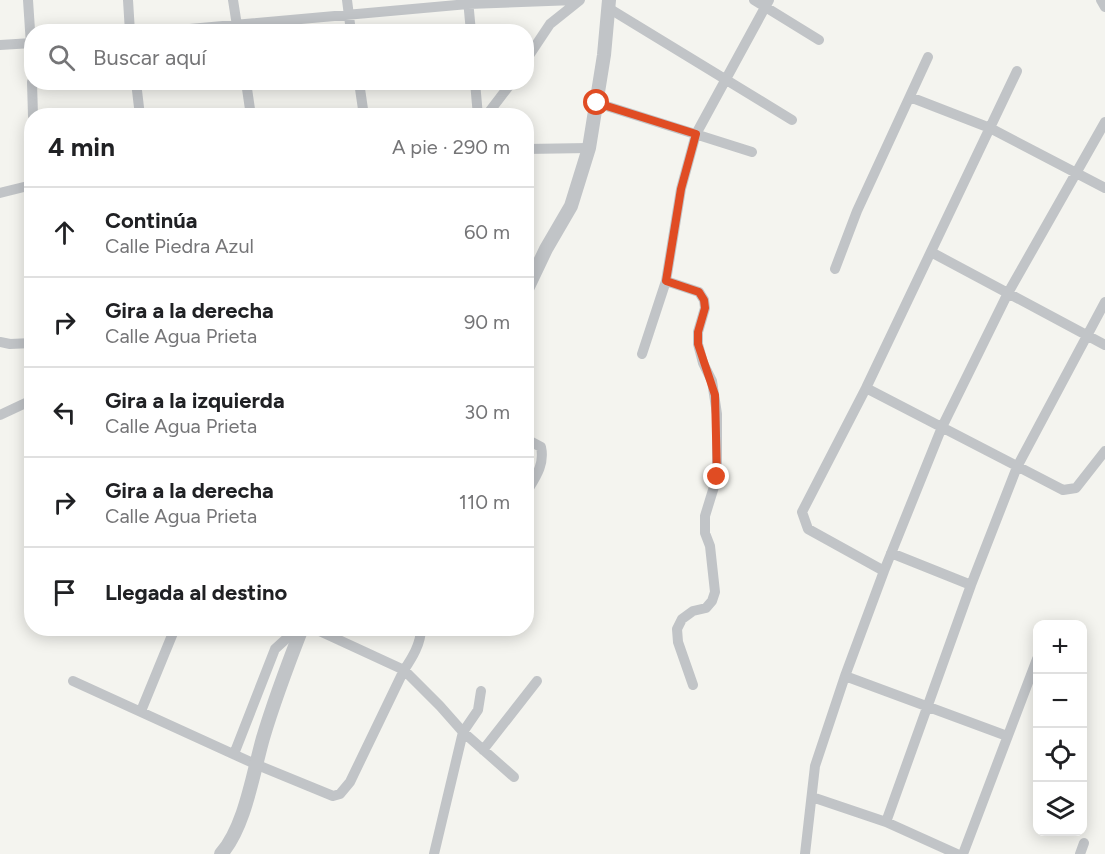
<!DOCTYPE html>
<html lang="es">
<head>
<meta charset="utf-8">
<style>
	:root { --surface:#fff; --page:#f6f6f6; --text:#202124; --muted:#757577; --line:#e0e0e0 }
	body { margin:0; font-family:Figtree,sans-serif; background:var(--page); color:var(--text) }
	.controls { position:absolute; right:18px; bottom:18px; display:grid; overflow:hidden; border-radius:12px; box-shadow:0 3px 15px #0003 }
	.controls button { width:54px; height:54px; display:grid; place-items:center; padding:0; border:0; border-bottom:2px solid var(--line); background:var(--surface); color:var(--text); font:30px sans-serif }
	.stop { position:absolute; width:18px; height:18px; margin:-14px; border:4px solid #e04c23; border-radius:50%; background:#fff }
	.stop.end { background:#e04c23; border-color:#fff; box-shadow:0 2px 6px #0008 }
	.list { margin:0; padding:0; list-style:none }
	h2 { display:flex; justify-content:space-between; align-items:center; height:78px; margin:0; padding:0 24px; font-size:26px }
	h2 small { font-size:20px; font-weight:400; color:var(--muted) }
	.list li { display:grid; grid-template-columns:39px 1fr auto; gap:18px; align-items:center; box-sizing:border-box; height:90px; padding:0 24px; border-top:2px solid var(--line) }
	.list b { display:block; font-size:22px; white-space:nowrap }
	.list p { margin:0; font-size:20px; white-space:nowrap; color:var(--muted) }
	.list em { font-size:20px; font-style:normal; color:var(--muted) }
	.icon { flex:none; width:33px; height:33px; fill:none; stroke:currentColor; stroke-width:2; stroke-linecap:round; stroke-linejoin:round }
	.map { position:relative; flex:none; width:1105px; height:854px; overflow:hidden }
	.search { position:absolute; background:var(--surface); box-shadow:0 3px 15px #0003; left:24px; top:24px; width:510px; height:66px; display:flex; align-items:center; gap:15px; box-sizing:border-box; padding:0 21px; border-radius:24px; color:var(--muted); font-size:22px }
	.panel { position:absolute; background:var(--surface); box-shadow:0 3px 15px #0003; left:24px; top:108px; width:510px; height:528px; border-radius:24px }
	.map>svg:first-child { display:block }
	.lines { fill:none; stroke-linecap:round; stroke-linejoin:round }
	.minor { stroke:#c1c4c7; stroke-width:10 }
	.tertiary { stroke:#c1c4c7; stroke-width:14 }
	.route { stroke:#e04c23; stroke-width:8 }
</style>
</head>
<body>
<div class="map">
<svg width="1105" height="854" viewBox="0 0 1105 854">
	<rect width="100%" height="100%" fill="#f4f4ef"/>
	<g class="lines">
		<path class="minor" d="M28,0L32,60
			M128,0L130,32
			M233,0L238,32
			M347,0L351,32
			M468,0L471,32
			M754,0L819,40
			M1101,0L1105,7
			M610,9L792,120
			M156,32L468,4L575,0
			M0,45L32,43
			M526,60L550,24L580,0
			M32,82L33,116
			M136,82L140,116
			M246,82L251,116
			M359,82L364,116
			M475,82L478,116
			M910,97L990,128L1105,188
			M597,103L752,152
			M486,116L512,82
			M526,149L589,148
			M0,193L32,185
			M931,252L1105,345
			M835,269L857,211L928,57
			M666,281L699,292L704,300L705,308L698,332V344L703,363L712,381L717,414V477L705,516V533L710,546L715,592L712,601L706,608L693,611L682,619L677,629L678,642L693,685
			M0,342L10,344L32,343
			M642,354L666,281L681,189L696,134L769,0
			M866,388L1063,490L1076,488L1105,451
			M0,415L32,400
			M526,439L541,447C545,465 535,478 526,493
			M891,553L971,585
			M884,571L808,529L802,512L866,388L1017,71
			M313,628L404,670L440,706L463,732L434,854
			M845,676L1007,736
			M73,681L255,764L333,796L340,794L350,782L404,670C412,658 421,644 421,628
			M481,691L478,710L463,732L514,777
			M141,711L175,628
			M483,750L537,681
			M234,754L275,649L298,628
			M812,797L886,822L957,854
			M886,822L971,585L1017,467L1105,302
			M805,854L815,766L845,676L884,571L942,427L1008,293L1105,122
			M963,854L1037,659
			M1080,854L1084,843"/>
		<path class="tertiary" d="M526,291L546,249L571,206L589,148L604,55L609,0
			M221,854C245,827 253,773 263,738C274,701 288,664 302,628"/>
	</g>
	<g class="lines">
		<path class="route" d="M597,103L696,134L681,189L666,281L699,292L704,300L705,308L698,332V344L715,395L717,477"/>
	</g>
</svg>
<div class="controls">
<button>+</button>
<button>−</button>
<button><svg class="icon" aria-label="locate" viewBox="0 0 24 24"><circle cx="12" cy="12" r="6"/><path d="M12 2v4M12 18v4M2 12h4M18 12h4"/></svg></button>
<button><svg class="icon" aria-label="layers" viewBox="0 0 24 24"><path d="M12 4l9 5-9 5-9-5zM3 14l9 5 9-5"/></svg></button>
</div>
<div class="stop" style="left:597px;top:103px"></div>
<div class="stop end" style="left:717px;top:477px"></div>
<div class="search"><svg class="icon" aria-label="search" viewBox="0 0 24 24"><circle cx="10" cy="10" r="6"/><path d="M15 15l6 6"/></svg>Buscar aquí</div>
<section class="panel">
<h2>4 min<small>A pie · 290 m</small></h2>
<ul class="list">
<li><svg class="icon" aria-label="ahead" viewBox="0 0 24 24"><path d="M12 20V5M6 11l6-6 6 6"/></svg><div><b>Continúa</b><p>Calle Piedra Azul</p></div><em>60 m</em></li>
<li><svg class="icon" aria-label="right" viewBox="0 0 24 24"><path d="M7 20v-9h11M14 6l5 5-5 5"/></svg><div><b>Gira a la derecha</b><p>Calle Agua Prieta</p></div><em>90 m</em></li>
<li><svg class="icon" aria-label="left" viewBox="0 0 24 24"><path d="M17 20v-9H6M10 6l-5 5 5 5"/></svg><div><b>Gira a la izquierda</b><p>Calle Agua Prieta</p></div><em>30 m</em></li>
<li><svg class="icon" aria-label="right" viewBox="0 0 24 24"><path d="M7 20v-9h11M14 6l5 5-5 5"/></svg><div><b>Gira a la derecha</b><p>Calle Agua Prieta</p></div><em>110 m</em></li>
<li><svg class="icon" aria-label="arrive" viewBox="0 0 24 24"><path d="M6 21V4h12l-3 4 3 4H6"/></svg><div><b>Llegada al destino</b></div></li>
</ul>
</section>
</div>
</body>
</html>
